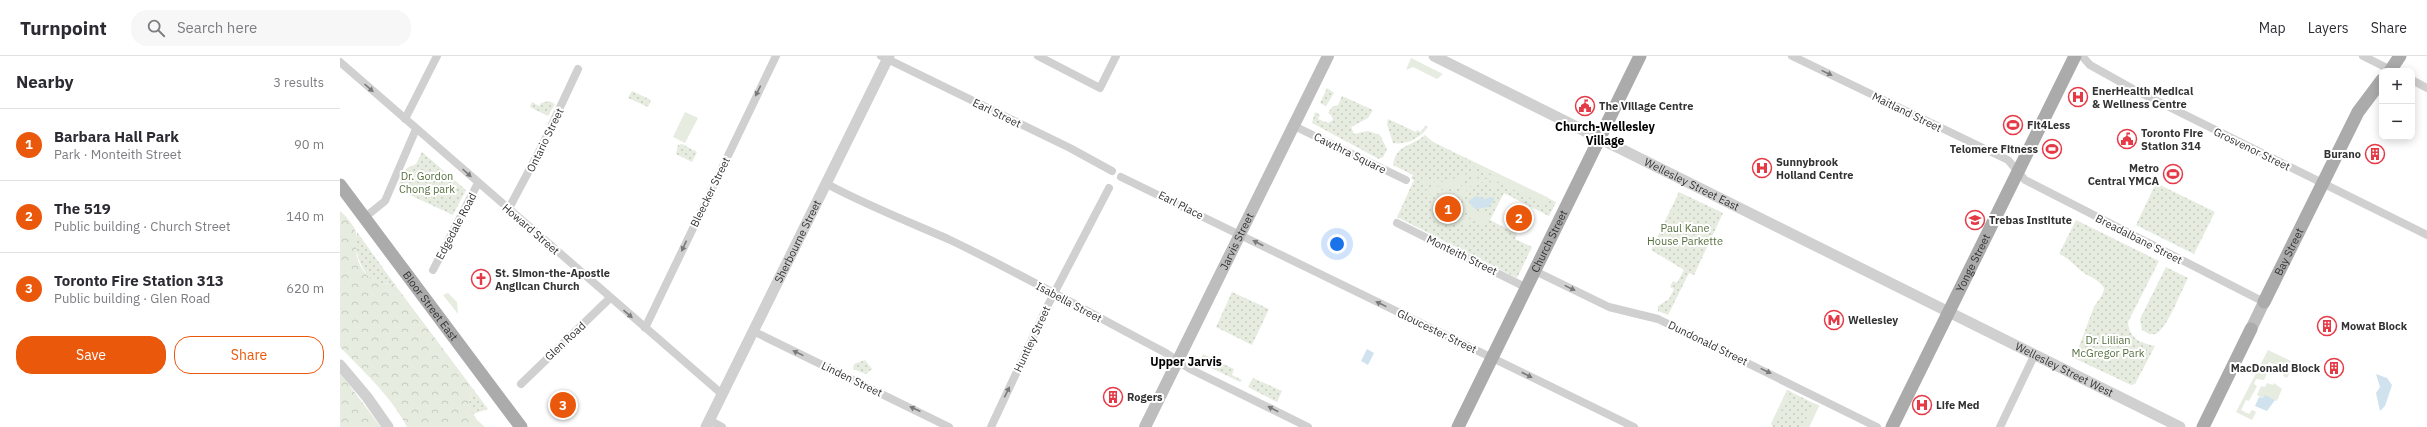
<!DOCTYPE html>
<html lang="en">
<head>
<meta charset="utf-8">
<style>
	:root { --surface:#fff; --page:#f7f7f7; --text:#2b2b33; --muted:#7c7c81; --line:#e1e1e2; --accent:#ea580c }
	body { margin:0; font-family:"IBM Plex Sans",sans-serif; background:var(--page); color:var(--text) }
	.controls { position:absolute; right:12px; top:12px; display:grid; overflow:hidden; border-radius:8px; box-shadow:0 2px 10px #0003 }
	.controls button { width:36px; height:36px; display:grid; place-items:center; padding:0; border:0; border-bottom:1px solid var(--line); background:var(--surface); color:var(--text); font:20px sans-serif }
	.you { position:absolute; left:997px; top:188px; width:14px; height:14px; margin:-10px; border:3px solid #fff; border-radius:50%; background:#1a73e8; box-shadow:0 0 0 6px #1a73e833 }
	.badge { display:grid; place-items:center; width:26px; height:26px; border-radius:50%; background:var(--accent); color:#fff; font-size:13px; font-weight:700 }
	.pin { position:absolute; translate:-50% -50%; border:2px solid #fff; box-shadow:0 1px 4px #0006 }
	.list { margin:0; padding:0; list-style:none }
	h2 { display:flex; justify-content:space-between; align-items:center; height:52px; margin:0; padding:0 16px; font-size:17px }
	h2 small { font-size:13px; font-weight:400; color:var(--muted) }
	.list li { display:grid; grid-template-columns:26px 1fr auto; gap:12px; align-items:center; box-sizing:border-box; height:72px; padding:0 16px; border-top:1px solid var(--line) }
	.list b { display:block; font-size:15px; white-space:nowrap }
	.list p { margin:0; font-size:13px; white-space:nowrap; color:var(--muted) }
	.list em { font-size:13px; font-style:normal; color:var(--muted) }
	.actions { display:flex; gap:8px; padding:12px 16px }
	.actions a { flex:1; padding:9px 0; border:1px solid var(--accent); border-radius:16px; text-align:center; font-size:14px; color:var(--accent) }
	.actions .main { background:var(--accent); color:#fff }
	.icon { flex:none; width:22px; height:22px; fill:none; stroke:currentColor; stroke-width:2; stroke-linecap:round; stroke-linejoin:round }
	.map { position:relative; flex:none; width:2087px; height:371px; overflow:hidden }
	header { display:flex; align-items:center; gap:24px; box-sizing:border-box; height:56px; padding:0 20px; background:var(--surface); border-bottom:1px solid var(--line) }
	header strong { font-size:19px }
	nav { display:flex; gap:22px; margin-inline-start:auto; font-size:14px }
	.search { width:280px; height:36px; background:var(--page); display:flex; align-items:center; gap:10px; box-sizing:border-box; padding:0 14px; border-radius:16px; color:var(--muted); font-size:15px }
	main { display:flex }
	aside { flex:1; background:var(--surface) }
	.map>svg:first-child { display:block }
	.grass { fill:url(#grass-dots) }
	.forest { fill:url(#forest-crowns) }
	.garden { fill:#e6ecdf }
	.water { fill:#cfe2ee }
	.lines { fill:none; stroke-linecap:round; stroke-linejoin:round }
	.minor { stroke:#d0d0d0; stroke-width:8 }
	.tertiary { stroke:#d0d0d0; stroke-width:11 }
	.secondary { stroke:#bdbdbd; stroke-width:12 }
	.primary { stroke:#ababab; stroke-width:13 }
	.oneway { fill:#7a7a7a }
	.labels { text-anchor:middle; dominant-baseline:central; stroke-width:4; stroke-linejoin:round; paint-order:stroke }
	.poi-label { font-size:11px; font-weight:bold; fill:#333; stroke:#fff; text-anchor:start }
	.street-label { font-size:11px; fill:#333; stroke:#fff }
	.park-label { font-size:11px; fill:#56703f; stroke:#fff }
	.neighbourhood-label { font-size:12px; font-weight:bold; fill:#000; stroke:#fff }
</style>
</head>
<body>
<header>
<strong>Turnpoint</strong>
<div class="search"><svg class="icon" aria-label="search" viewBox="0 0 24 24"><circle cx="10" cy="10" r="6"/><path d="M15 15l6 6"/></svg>Search here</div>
<nav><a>Map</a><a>Layers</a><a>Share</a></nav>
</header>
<main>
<aside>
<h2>Nearby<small>3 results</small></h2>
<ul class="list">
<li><span class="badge">1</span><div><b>Barbara Hall Park</b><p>Park · Monteith Street</p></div><em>90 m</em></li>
<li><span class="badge">2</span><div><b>The 519</b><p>Public building · Church Street</p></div><em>140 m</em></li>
<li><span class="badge">3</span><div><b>Toronto Fire Station 313</b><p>Public building · Glen Road</p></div><em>620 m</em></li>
</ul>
<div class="actions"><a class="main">Save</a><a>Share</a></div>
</aside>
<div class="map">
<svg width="2087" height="371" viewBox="0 0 2087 371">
	<defs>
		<pattern id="grass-dots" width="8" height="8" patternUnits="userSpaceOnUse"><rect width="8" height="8" fill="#e6ecdf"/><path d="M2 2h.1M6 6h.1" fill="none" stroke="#c6cbc0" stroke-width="1.8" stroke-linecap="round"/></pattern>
		<pattern id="forest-crowns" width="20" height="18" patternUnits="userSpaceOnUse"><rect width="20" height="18" fill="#e6ecdf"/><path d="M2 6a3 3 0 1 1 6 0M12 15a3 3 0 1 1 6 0" fill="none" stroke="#c6cbc0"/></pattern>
	</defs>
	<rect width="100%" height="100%" fill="#fff"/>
	<path class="grass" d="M987,32L994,37L986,50L980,47Z
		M292,35L311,44L308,51L288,42Z
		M1002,40L1033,54L1028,62L1011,71L1014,78L1028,75L1040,79L1047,93L1043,101L1039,103L972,67L975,56L980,59L978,63L988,67L993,64L991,59L988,57L992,51L998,49Z
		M209,45L215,48L208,60L190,51L192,46L199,50L201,47Z
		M1048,63L1076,76L1077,74L1081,76L1085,70L1088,71C1079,83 1067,89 1053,87L1047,68Z
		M1085,79L1093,86L1216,146L1209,160L1164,137L1150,164L1177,178L1175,183L1192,191L1177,222L1057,161L1074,124L1071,122L1073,119L1053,109C1057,87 1070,92 1085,79Z
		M342,88L357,96L352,106L336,98L338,89Z
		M82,96L126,134L113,159L59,134L61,130H58L67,112L76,108Z
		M1816,127L1875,156L1854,198L1796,169Z
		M1339,136L1383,157L1354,219L1349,217L1328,259L1318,255V250L1329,243L1334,233L1330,231L1333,225L1337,227L1344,214L1311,194Z
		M1736,164L1819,205L1788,266C1789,282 1800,287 1815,290L1795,328L1791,329L1734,302C1742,285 1747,268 1754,251C1758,244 1763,241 1764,232C1758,224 1755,223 1747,219C1737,213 1731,203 1719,198Z
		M17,176L53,226C26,236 12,197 17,176Z
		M1826,211L1848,222C1841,235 1828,271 1816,278H1809L1802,274L1800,263Z
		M892,236L929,253L912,289L876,271Z
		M863,298L894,313L892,319L902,324L900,326L859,306Z
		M525,304L532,313L526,318L513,313L514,308Z
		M913,322L942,335L937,346L908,331Z
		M133,333L148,353L133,358L128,349Z
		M1447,334L1479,350L1469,371H1433L1431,368Z"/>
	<path class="forest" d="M0,155C4,158 16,171 16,177C18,186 15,195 18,204C23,219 38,232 53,226L133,333L128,349L137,364L145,371H67C51,340 24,316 0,291Z
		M0,317L41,371H0Z"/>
	<path class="garden" d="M1071,2L1103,18L1097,23L1073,11L1066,14Z
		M345,56L358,62L345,87L333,81Z
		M1128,103L1209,142L1203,148L1152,123L1153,119L1133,110Z
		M1135,117L1150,122C1143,122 1136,118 1128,121C1123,123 1121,129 1116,131C1111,133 1084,129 1080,126L1083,121C1107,134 1113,118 1135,117Z
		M1136,122L1156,128L1154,134L1148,128C1136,123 1130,129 1123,139L1130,153L1137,157L1144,155L1149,162L1143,168C1129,165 1128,161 1124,148C1122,140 1119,137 1122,129Z
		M1096,132L1115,138C1121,148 1121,157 1129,165L1128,168H1112C1123,151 1105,129 1087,140L1084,138L1086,134Z
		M1344,138L1335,161L1337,168L1344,167L1350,170L1348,174L1343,171L1336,172L1333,160Z
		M1353,171L1363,176L1364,182L1369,184L1368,188L1358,183L1357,178L1351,175Z
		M108,237L117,246L118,258L103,239Z
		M1928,294L1951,305L1947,312L1951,314L1947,322L1943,320L1945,316L1929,306L1925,313L1928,315L1924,324L1916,323L1914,328L1917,330L1909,345L1906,344L1901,354L1909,358L1912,354L1916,356L1912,364L1896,356Z
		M1927,327L1933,329L1934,327L1942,333L1937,345L1925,340L1923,342L1917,339L1921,330L1925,331Z
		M1447,334L1451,335L1434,369L1431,368Z
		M1474,347L1479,350L1469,371H1462Z"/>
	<path class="water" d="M1136,140L1145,143L1151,141L1155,142L1149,151L1135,153L1130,148V144Z
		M1027,293L1034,297L1028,309L1021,305Z
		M2036,318L2047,322L2052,329L2045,350L2040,355L2036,337L2040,331Z
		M1925,339L1935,344L1927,355L1915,350L1919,341L1923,342Z"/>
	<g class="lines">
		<path class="minor" d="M541,0L730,92L772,115
			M698,0L760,32L776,0
			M1452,0L1668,104L1685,124L1924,246
			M1742,0L1750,9L1793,33L2087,179
			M2023,0L2053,15
			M0,6L383,339
			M2072,24L2087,32
			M65,63L97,0
			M954,70L1066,124
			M781,121L1294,371
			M487,128C526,149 567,165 608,183C682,218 753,259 826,297L850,313L968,371
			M168,154L201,92L238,13
			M24,162L45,145L76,73
			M1057,167L1187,232
			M93,214L138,127
			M1195,215L1269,251L1318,263L1537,371
			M305,272L436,0
			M415,276L609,371
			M181,328L270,242
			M369,364L382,371
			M651,371L708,249L769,132
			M1660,371L1694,300"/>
		<g class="tertiary">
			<path id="s1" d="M1094,0L1840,371"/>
			<path d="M0,309L27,341L48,371"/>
			<path id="s2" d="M366,371L549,0"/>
		</g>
		<g class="secondary">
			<path d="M1911,273L1924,246"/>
			<path id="s3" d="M805,371L988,0"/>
		</g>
		<g class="primary">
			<path d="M2050,15L2060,0"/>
			<path id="s4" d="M0,129L181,371"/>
			<path id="s5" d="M1924,246L2018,56L2042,24"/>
			<path id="s6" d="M1118,371L1300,0"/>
			<path id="s7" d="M1552,371L1735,0"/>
			<path d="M1863,371L1911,273"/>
		</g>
	</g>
	<defs><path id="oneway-solid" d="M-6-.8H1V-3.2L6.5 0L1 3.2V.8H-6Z"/></defs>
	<g class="oneway">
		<use href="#oneway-solid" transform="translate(1487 17) rotate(26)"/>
		<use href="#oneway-solid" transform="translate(29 32) rotate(42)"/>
		<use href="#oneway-solid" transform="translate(418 35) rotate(116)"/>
		<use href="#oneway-solid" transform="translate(127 117) rotate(42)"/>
		<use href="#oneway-solid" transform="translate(918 187) rotate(-153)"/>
		<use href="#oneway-solid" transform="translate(344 190) rotate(115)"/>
		<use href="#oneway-solid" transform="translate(1230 232) rotate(26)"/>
		<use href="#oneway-solid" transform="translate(1041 248) rotate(-154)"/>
		<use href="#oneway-solid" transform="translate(288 258) rotate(41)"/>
		<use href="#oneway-solid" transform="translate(458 297) rotate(-154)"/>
		<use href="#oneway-solid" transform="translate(1426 315) rotate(26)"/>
		<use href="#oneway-solid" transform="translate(1187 319) rotate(27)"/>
		<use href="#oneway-solid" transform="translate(667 336) rotate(-64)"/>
		<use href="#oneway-solid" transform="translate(575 353) rotate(-155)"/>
		<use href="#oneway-solid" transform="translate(933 353) rotate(-153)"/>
	</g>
	<defs>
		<symbol id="hospital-ring" viewBox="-11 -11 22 22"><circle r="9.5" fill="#fff" stroke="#e63946" stroke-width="1.5"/><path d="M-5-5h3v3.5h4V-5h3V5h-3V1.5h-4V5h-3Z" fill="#e63946"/></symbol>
		<symbol id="civic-ring" viewBox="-11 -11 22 22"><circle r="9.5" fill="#fff" stroke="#e63946" stroke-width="1.5"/><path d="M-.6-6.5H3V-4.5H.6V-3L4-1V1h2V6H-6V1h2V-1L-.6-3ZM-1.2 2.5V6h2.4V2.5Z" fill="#e63946"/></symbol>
		<symbol id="stadium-ring" viewBox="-11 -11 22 22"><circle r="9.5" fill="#fff" stroke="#e63946" stroke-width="1.5"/><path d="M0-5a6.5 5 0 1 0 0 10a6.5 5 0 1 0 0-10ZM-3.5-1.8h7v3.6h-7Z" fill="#e63946"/></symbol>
		<symbol id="building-ring" viewBox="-11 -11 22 22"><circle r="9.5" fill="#fff" stroke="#e63946" stroke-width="1.5"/><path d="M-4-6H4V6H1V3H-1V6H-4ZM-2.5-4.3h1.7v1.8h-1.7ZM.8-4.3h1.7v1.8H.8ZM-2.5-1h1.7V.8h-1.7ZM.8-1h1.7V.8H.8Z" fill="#e63946"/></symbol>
		<symbol id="university-ring" viewBox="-11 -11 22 22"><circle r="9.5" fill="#fff" stroke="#e63946" stroke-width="1.5"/><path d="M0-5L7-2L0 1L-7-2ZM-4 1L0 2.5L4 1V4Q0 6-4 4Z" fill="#e63946"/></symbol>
		<symbol id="church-ring" viewBox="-11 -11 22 22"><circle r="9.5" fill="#fff" stroke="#e63946" stroke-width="1.5"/><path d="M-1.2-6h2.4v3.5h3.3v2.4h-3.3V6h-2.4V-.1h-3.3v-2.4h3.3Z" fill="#e63946"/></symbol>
		<symbol id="metro-ring" viewBox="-11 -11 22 22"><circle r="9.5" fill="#fff" stroke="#e63946" stroke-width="1.5"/><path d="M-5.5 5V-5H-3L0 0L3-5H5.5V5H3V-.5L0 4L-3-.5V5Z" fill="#e63946"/></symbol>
	</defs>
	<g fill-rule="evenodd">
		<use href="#hospital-ring" x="1727" y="30" width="22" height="22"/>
		<use href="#civic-ring" x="1234" y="39" width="22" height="22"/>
		<use href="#stadium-ring" x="1662" y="58" width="22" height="22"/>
		<use href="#civic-ring" x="1776" y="72" width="22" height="22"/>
		<use href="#stadium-ring" x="1701" y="82" width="22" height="22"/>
		<use href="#building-ring" x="2024" y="87" width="22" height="22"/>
		<use href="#hospital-ring" x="1411" y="101" width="22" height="22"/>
		<use href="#stadium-ring" x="1822" y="107" width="22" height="22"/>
		<use href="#university-ring" x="1624" y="153" width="22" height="22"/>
		<use href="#church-ring" x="130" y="212" width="22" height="22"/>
		<use href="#metro-ring" x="1483" y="253" width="22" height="22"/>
		<use href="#building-ring" x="1976" y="259" width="22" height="22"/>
		<use href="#building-ring" x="1983" y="301" width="22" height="22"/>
		<use href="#building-ring" x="762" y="330" width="22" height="22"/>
		<use href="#hospital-ring" x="1571" y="338" width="22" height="22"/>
	</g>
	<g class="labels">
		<g class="poi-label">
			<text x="1752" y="35">EnerHealth Medical<tspan x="1752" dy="13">&amp; Wellness Centre</tspan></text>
			<text x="1259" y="50">The Village Centre</text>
			<text x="1687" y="69">Fit4Less</text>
			<text x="1801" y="77">Toronto Fire<tspan x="1801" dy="13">Station 314</tspan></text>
			<text x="1698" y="93" text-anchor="end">Telomere Fitness</text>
			<text x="2021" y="98" text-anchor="end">Burano</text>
			<text x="1436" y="106">Sunnybrook<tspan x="1436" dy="13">Holland Centre</tspan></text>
			<text x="1819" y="112" text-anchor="end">Metro<tspan x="1819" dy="13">Central YMCA</tspan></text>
			<text x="1649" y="164">Trebas Institute</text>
			<text x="155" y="217">St. Simon-the-Apostle<tspan x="155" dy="13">Anglican Church</tspan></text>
			<text x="1508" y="264">Wellesley</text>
			<text x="2001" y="270">Mowat Block</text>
			<text x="1980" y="312" text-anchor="end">MacDonald Block</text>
			<text x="787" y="341">Rogers</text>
			<text x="1596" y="349">Life Med</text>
		</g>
		<g class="street-label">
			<text transform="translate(1567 56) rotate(26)">Maitland Street</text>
			<text transform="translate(657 57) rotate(26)">Earl Street</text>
			<text transform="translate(205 84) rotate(-64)">Ontario Street</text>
			<text transform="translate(1912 93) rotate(26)">Grosvenor Street</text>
			<text transform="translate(1010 97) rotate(26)">Cawthra Square</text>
			<text stroke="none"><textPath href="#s1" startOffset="288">Wellesley Street East</textPath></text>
			<text transform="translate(370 136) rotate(-64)">Bleecker Street</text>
			<text transform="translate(841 149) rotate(27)">Earl Place</text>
			<text transform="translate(116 170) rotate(-62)">Edgedale Road</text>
			<text transform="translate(191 173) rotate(41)">Howard Street</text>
			<text transform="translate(1799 183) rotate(27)">Breadalbane Street</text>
			<text stroke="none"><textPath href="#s3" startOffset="207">Jarvis Street</textPath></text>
			<text stroke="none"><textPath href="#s2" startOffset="207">Sherbourne Street</textPath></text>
			<text stroke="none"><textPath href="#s6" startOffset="207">Church Street</textPath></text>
			<text stroke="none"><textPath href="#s5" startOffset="56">Bay Street</textPath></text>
			<text transform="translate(1122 199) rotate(26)">Monteith Street</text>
			<text stroke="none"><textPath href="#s7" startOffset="183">Yonge Street</textPath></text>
			<text transform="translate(729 246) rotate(28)">Isabella Street</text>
			<text stroke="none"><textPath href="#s4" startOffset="151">Bloor Street East</textPath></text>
			<text transform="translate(1097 275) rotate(26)">Gloucester Street</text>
			<text transform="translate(692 283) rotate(-65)">Huntley Street</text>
			<text transform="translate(225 285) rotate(-43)">Glen Road</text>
			<text transform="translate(1368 287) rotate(26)">Dundonald Street</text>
			<text stroke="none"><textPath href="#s1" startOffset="704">Wellesley Street West</textPath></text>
			<text transform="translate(512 323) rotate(26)">Linden Street</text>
		</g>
		<g class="park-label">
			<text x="87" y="120">Dr. Gordon<tspan x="87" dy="13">Chong park</tspan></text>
			<text x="1345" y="172">Paul Kane<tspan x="1345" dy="13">House Parkette</tspan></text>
			<text x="1768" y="284">Dr. Lillian<tspan x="1768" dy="13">McGregor Park</tspan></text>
		</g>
		<g class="neighbourhood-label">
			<text x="1265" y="70">Church-Wellesley<tspan x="1265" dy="14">Village</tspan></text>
			<text x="846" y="305">Upper Jarvis</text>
		</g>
	</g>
</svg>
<div class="controls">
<button>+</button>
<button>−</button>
</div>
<div class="you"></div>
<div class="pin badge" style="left:1108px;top:153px">1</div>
<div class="pin badge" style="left:1179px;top:162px">2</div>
<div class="pin badge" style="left:223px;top:349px">3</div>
</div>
</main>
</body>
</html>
